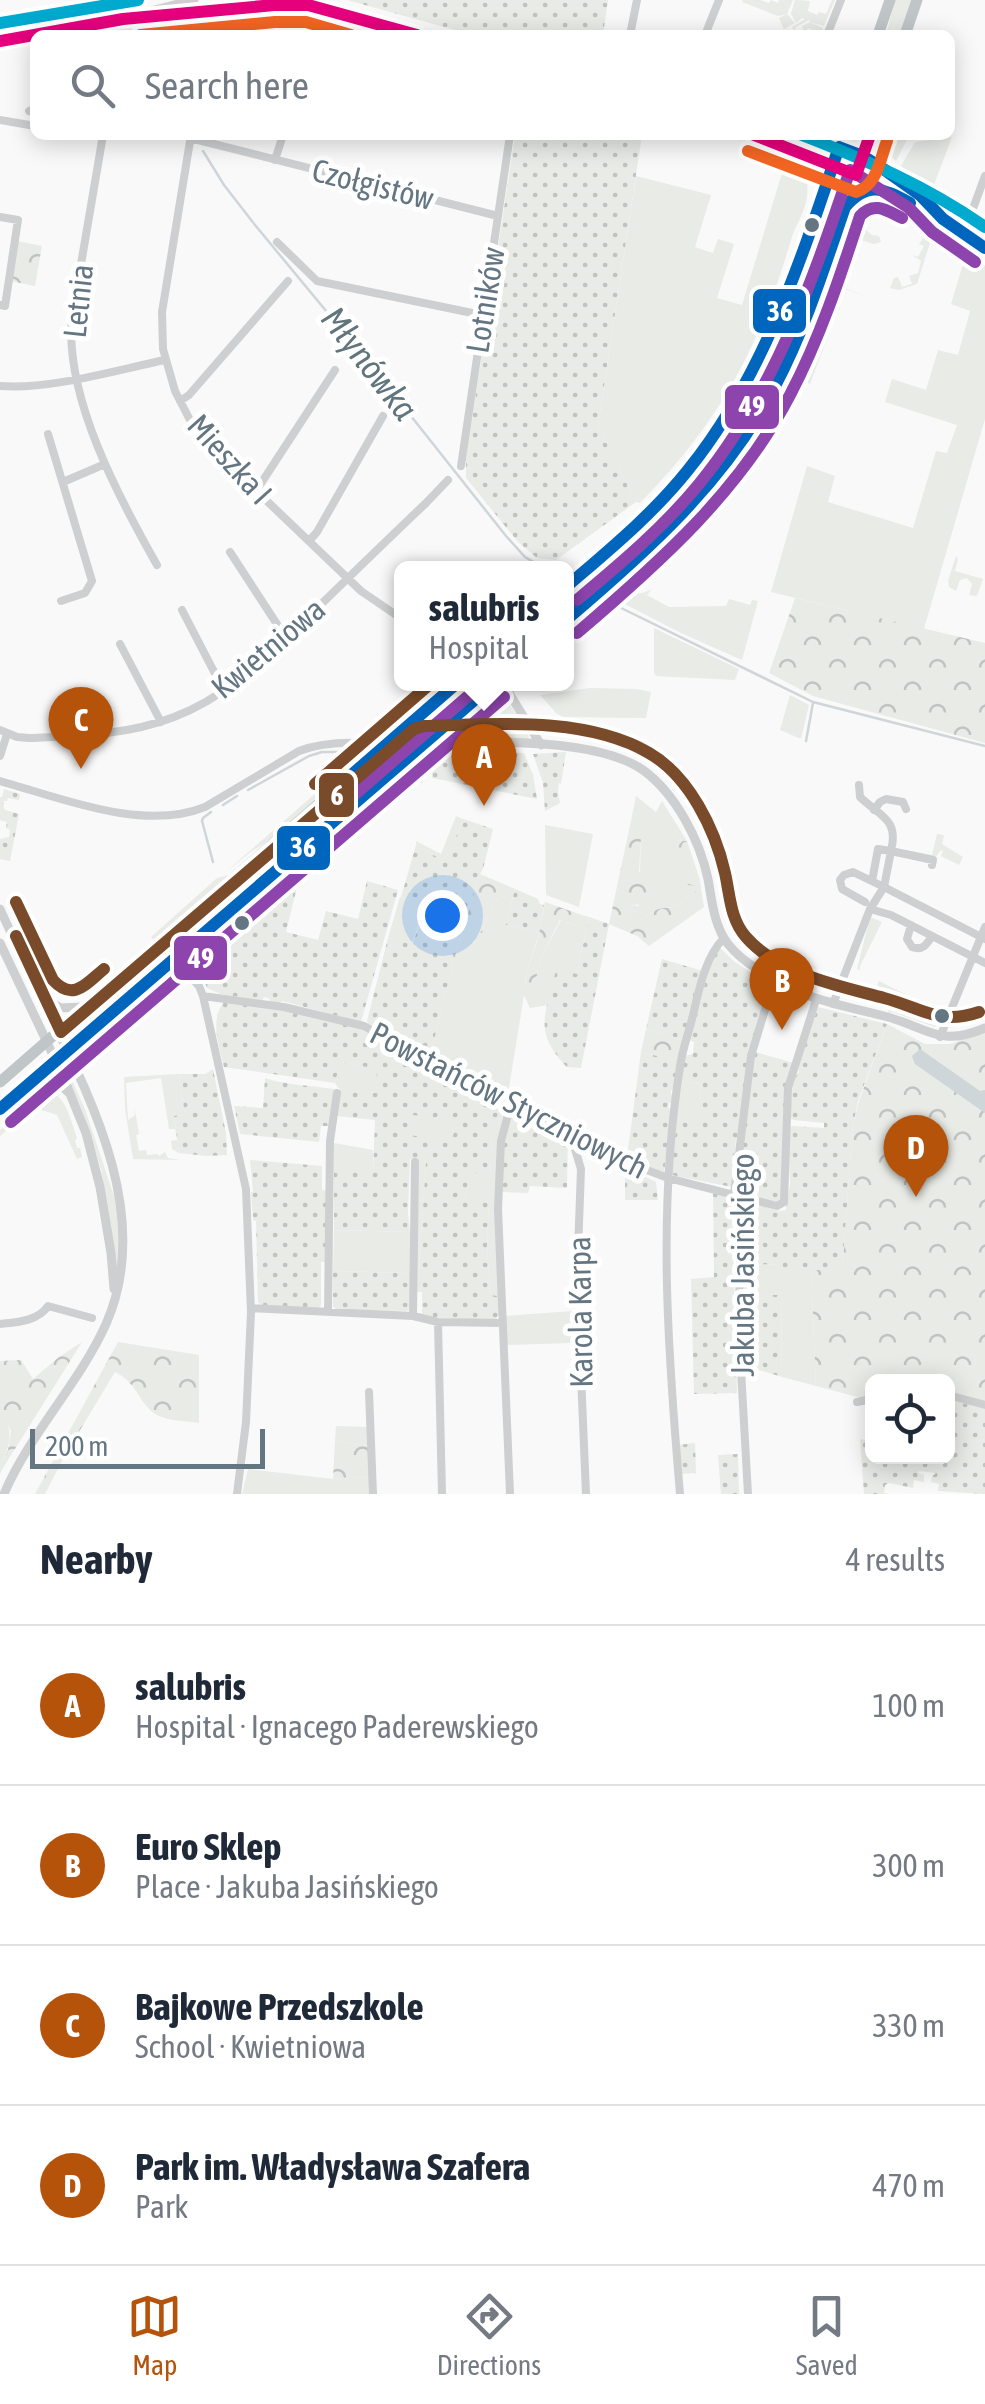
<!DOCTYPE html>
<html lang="en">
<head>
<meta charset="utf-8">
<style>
	:root { --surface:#fff; --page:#f2f2f3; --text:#1f2937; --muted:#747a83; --line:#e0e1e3; --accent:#b45309 }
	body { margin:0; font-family:"Asap Condensed",sans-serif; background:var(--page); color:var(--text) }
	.controls { position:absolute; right:30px; bottom:30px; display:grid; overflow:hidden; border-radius:15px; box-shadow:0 5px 25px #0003 }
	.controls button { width:90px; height:90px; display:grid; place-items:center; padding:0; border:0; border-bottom:2px solid var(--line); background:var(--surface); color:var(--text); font:50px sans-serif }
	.scale { position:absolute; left:30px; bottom:25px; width:235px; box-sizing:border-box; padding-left:10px; border:5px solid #657683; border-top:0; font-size:28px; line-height:35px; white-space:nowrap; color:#657683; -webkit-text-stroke:8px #fff; paint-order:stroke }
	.you { position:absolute; left:442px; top:915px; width:35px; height:35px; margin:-25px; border:8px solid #fff; border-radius:50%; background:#1a73e8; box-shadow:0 0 0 15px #1a73e833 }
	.badge { display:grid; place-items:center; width:65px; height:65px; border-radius:50%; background:var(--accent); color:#fff; font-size:32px; font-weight:700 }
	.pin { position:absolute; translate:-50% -82px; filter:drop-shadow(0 2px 5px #0008) }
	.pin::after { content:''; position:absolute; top:52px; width:35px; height:30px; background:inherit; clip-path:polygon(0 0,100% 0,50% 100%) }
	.popup { position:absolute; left:394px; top:561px; width:180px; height:130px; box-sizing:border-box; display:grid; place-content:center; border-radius:15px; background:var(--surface); filter:drop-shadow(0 2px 8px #0005); font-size:32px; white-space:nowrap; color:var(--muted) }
	.popup b { font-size:38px; color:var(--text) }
	.popup::after { content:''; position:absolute; left:50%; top:100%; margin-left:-20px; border:20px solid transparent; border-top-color:var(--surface) }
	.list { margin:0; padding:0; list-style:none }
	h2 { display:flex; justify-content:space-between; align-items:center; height:130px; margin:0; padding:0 40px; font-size:42px }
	h2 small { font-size:32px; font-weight:400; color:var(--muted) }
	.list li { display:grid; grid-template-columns:65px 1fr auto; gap:30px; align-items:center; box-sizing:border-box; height:160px; padding:0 40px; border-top:2px solid var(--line) }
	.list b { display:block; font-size:38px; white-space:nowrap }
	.list p { margin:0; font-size:32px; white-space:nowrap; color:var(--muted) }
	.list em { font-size:32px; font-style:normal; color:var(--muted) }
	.icon { flex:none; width:55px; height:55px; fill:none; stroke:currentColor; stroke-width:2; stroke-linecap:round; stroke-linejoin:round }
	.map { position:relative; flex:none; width:985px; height:1494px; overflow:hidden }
	.search { position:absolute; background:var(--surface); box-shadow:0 5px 25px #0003; left:30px; right:30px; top:30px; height:110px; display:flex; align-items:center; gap:25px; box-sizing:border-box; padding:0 35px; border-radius:15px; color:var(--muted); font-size:38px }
	.sheet { height:770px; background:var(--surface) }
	nav { display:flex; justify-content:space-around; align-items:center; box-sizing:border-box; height:140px; border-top:2px solid var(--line); background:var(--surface); font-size:28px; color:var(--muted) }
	nav a { display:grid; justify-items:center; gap:5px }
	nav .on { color:var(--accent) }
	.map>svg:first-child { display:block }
	.grass { fill:#e8ebe6 }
	.forest { fill:url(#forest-crowns) }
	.garden { fill:url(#garden-dots); fill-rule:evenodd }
	.water { fill:#ced6d9 }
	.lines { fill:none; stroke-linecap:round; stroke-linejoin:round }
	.stream { stroke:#ced6d9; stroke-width:2.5 }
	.minor { stroke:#cecfd0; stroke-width:8 }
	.tertiary { stroke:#cecfd0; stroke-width:9 }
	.primary { stroke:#c0c6c8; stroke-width:11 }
	.bus-1-casing { stroke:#fff; stroke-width:20 }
	.bus-2-casing { stroke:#fff; stroke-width:20 }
	.bus-3-casing { stroke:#fff; stroke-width:20 }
	.bus-4-casing { stroke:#fff; stroke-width:20 }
	.bus-5-casing { stroke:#fff; stroke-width:20 }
	.bus-6-casing { stroke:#fff; stroke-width:20 }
	.bus-1 { stroke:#0065bd; stroke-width:12 }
	.bus-2 { stroke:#8e44ad; stroke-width:12 }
	.bus-3 { stroke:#7a4b2a; stroke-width:12 }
	.bus-4 { stroke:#00a9ce; stroke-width:12 }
	.bus-5 { stroke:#e5007d; stroke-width:12 }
	.bus-6 { stroke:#f26522; stroke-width:12 }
	.bus-dot { fill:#657683; stroke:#fff; stroke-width:4 }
	.labels { text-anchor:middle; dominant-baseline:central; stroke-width:10; stroke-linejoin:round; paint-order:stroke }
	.street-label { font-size:32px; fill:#657683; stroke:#fff }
	.water-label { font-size:35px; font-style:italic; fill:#60757c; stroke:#fff }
	.line-badge { stroke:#fff; stroke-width:4 }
	.badge-label { font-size:28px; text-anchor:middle; font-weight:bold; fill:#fff }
</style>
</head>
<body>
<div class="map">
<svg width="985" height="1494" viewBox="0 0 985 1494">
	<defs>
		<pattern id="forest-crowns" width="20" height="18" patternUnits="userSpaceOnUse" patternTransform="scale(2.5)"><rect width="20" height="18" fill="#e8ebe6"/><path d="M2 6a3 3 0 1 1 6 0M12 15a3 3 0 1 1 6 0" fill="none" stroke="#c0c3c0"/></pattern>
		<pattern id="garden-dots" width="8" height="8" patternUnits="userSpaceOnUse" patternTransform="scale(2.5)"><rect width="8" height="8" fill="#e8ebe6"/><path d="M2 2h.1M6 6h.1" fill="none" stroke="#c0c3c0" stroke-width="1.8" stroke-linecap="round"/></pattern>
	</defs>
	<rect width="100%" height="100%" fill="#f9f9f9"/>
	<path class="grass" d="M743,0H760L769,3L771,0L778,3L779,0H793L787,14L795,23L784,29L779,18L787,14L778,16L742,2Z
		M795,0L810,1L808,11L817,15L819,12L826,14L832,0H835L824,26L810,22L823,28L821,35H817L818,32L808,28L805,34L802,26L810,22L809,20L796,27L794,31L792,27L805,19L802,18L796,23L791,14Z
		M895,0H912L900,35H886Z
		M265,9L317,14L393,35H380L341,24L338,34L310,26L311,16L261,14L233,18L230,35H214L212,33C218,8 243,10 265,9Z
		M185,19L194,21L190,24C149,27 110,35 69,35L145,22Z
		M884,135H904L908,138L896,161L886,152Z
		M952,137L932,190L901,166L915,142Z
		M778,163L791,166L807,174C807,182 808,190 807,197C805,212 795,226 791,240C760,347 718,424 640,503L636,502L598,426L636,176L711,195L695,247L713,253L718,239L734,244L717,298L742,305L782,173Z
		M843,175L845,178L842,191L798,325L768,391L717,468L668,524L568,613L566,593C634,534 700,474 746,396C784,332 805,260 829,191L837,179Z
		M930,228L934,230L917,284L899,290L890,288L894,278L898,277L902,287L912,284L909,276L918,273L921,261L912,255L918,257L924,246L919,244Z
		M865,229L872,235L879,236L881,242L874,244L861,240L847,272L849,274L844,288L866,296L838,287L833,282L849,235Z
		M967,251L985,266V419L924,629L771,592L807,466L835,476L828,502L913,528L936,451L947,453L957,425L885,402L892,379L926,390L938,350L958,355L970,311L951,304Z
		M785,278C783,296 774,313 767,330C731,411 685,471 621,532L619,530C677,475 723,415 758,343C768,322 775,299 785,278Z
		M827,300L840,304L810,384L792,376Z
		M782,382H786C745,458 693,519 629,577L632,569L679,525Z
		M956,556L958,559L955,571L983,579L977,596L969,595L972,584L967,578L960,580L956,591L949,587L948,581Z
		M621,589C633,594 640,596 652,589L647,595L669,607L726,606L729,599L750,605L752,600L758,601L742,660L681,633L611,597Z
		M654,628L739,669L735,680L656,676L654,672Z
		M463,684H487L430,732L422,737L419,735L418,730L422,724Z
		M590,688L637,689L651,692L646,718L563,717L556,713L540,695Z
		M500,695L505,697L527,731L529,737L527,740H453L450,738Z
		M790,695L809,705L801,739L780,730Z
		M400,719V727L269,841L252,851L227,871L367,748C381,741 389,729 400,719Z
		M407,733L408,739L415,745L310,835L303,836L300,832V825Z
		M417,762L326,841L325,836L387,781Z
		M420,763L423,783L413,782L354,835H342L329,846L327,844Z
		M636,796L656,812L662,801L687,841H683L697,886L700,880L701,888L677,906L658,909L638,921L632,920L630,905L639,906L641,837L638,815L632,816Z
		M456,816L463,819L450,852L442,860L416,845V841L441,854Z
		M545,825L593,834L579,907L546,895Z
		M937,834L944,835L942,844L963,857L959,865L941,856L943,851L941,850L934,859L905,853L906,850L932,855Z
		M282,844L287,847L281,856L231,904L84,1031L79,1025L147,966L175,936L274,849Z
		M229,875L154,940L151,937L217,878Z
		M503,896H513L506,925L539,933L528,968L525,986L536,979L540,960L561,920L576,926L579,914L589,917L577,974L556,971L548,1005L530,1008L524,995L507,1100L429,1060L457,949L464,951L468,938L475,932L482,933L492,905Z
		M400,897L426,904L412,943L388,938Z
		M870,917L882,922L860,966V970L857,969Z
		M879,981L909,996L908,999L942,1015L935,1027L892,1012L888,1013L893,997L877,985Z
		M340,1062L378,1069L376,1093L338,1088L335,1083Z
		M69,1074L85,1109L117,1205L120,1227L118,1277L101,1169L83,1113L66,1075Z
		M179,1074L185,1115L174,1117L179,1153L172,1149L171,1141L177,1140L175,1129H169L161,1078L126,1083L128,1120L135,1115L134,1104L139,1134L136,1135L139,1151L146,1150L147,1155L158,1154L159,1156L165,1152L168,1158L180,1160L133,1159L125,1109L124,1077Z
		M680,1081L701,1084L697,1122L677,1119Z
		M50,1091C67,1098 71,1122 77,1138L75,1140L77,1148H80L82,1157L77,1159L57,1115L42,1110L37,1104L0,1136V1130Z
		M505,1110L500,1135L499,1296H490L487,1245L489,1202L465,1198L469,1171L490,1175L492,1130L499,1128Z
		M412,1114L449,1119L454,1132L452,1143L409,1135Z
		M334,1143L373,1150V1174L334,1171Z
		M418,1160L426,1162L419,1270L422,1271V1292H415Z
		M334,1230L410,1232V1273L333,1271Z
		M779,1264L780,1270L811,1269L816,1386L782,1377L781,1296L742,1295L741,1265Z
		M572,1311V1343L504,1345L503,1316Z
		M0,1409C14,1429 11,1445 0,1465Z
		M336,1426L368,1427V1446L335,1441Z
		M248,1469L333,1479L369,1477V1494H242Z"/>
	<path class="forest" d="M17,241L42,246L35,286L10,281Z
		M795,598L985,643V743L813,696L769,673Z
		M647,813L654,823L651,833L641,837L639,872L648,870L655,876V892L650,904L630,905L632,919L638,921L658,909L677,906L701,888L704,907L649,946L637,936L609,924L632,816Z
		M683,841H687L700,880L697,886L688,885L676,847Z
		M480,874L515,889L513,896H503L492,905L482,933L475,932L468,938L464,951L457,949Z
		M545,902L579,914L577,926L560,920L540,960L536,979L525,988L528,968L538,938Z
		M887,1024L925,1044H949L985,1033V1404L948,1392V1382H872V1396L861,1398L816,1386L811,1269L842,1270L853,1125L859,1101Z
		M646,1029L684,1040L678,1061L641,1052Z
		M82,1342L3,1468L0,1474V1465L8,1450L11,1431L0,1409V1361L21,1360L33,1379L59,1357Z
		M118,1342L199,1355V1423C187,1421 168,1421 157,1415C139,1405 138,1383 115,1372L65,1455L45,1494H35Z
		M335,1441L368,1446L369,1477L333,1479Z"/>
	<path class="garden" d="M347,0H608L603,35H473Z
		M273,14L312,16L310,26L338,33L341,24L380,35H230L233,18Z
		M515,135H642L598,426L636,502L556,560L537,558L518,542L466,478V460Z
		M440,751L473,754L475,751L524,753L533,775L537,799L432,778L433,756Z
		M566,752L561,784L559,783L558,792L560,803L545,811L543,783L533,754Z
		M4,789L20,794L19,800L8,798L7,801H4L3,806L5,810L19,814L10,861L0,859V839L9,837L10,830L6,828L7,822L0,820V797H2Z
		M463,819L493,829L483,869L480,874L457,949L429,1060L396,1039L397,1033L394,1032L389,1034L378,1026L369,1025L367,1021L388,938L413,943L426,905L401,897L416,845L442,860L450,852Z
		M298,868L301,871L286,932L318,940L326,911L358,919L367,881L398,890L361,1022L282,1001L279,1003L269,1001L270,999L264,997L262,1001L221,994L207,988L199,969L198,960Z
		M515,889L538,899L540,904L544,905L539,933L506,925Z
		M589,917L609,924L581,1068L567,1067C532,1031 546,1014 556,970L577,974Z
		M719,947L735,962L769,984L739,1137L736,1138L732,1187L671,1175L677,1119L697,1121L701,1084L680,1081L684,1056L693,1054L694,1042L689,1040L710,966Z
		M662,959L703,971L684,1040L646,1029Z
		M223,1003C274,1003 331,1017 378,1035L379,1043L393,1044L502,1104L505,1110L499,1129L492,1130L490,1176L470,1172L465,1197L489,1202L487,1245L490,1295L498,1296L499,1315L495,1320L422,1317V1272L419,1271L426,1162L410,1159L408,1213L410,1232L334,1230V1171L373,1173L375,1120L336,1116L340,1088L376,1093L377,1069L340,1062L335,1083L224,1067C219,1046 210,1022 223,1003ZM412,1115L448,1119L454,1131L452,1142L410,1135Z
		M818,1007L887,1024L858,1101L853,1125L842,1270H779L778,1264L741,1265L739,1199L779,1211L786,1210L790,1184L788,1130L792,1126L824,1128V1123L794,1120L788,1117L794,1079L799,1072L798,1068Z
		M641,1052L678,1061L675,1088L671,1090V1094L674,1096L673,1102L669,1103L668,1107L672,1112L664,1173L627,1157Z
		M755,1052L794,1063L781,1197L780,1201L775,1203L740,1193L737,1188L742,1146L744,1145L743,1137Z
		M213,1069L226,1133L227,1155L207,1156L179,1153L174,1116L185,1115L179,1074H205Z
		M265,1078C279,1084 314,1086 334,1089L329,1126H321L319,1142L240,1134L234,1106L263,1108Z
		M516,1112L568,1133L567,1188L530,1186L528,1193L502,1192L504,1137L509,1115Z
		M250,1160L322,1166V1190L327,1191V1262H321V1305L318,1309L262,1306L258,1302L256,1221L253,1220L251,1192H253Z
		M625,1167L656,1182L658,1200H625Z
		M713,1193L724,1195L732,1206L737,1393L694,1394L691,1279L714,1277Z
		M333,1271L410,1273V1308L407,1311L336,1309L333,1306Z
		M744,1295H781L782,1377L750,1367L749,1358L746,1356Z
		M948,1399L985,1409V1494L938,1491L939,1484L931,1482L932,1476L936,1473L919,1471L918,1473L924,1475V1482L914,1480L913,1488L889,1483L885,1485L884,1493L891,1494H864L860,1439L872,1441V1456H948Z
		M695,1443L696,1473L680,1474L678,1445Z
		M738,1454L739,1494H721L718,1455Z"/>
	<path class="water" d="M920,1049L980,1091L985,1090V1113L915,1064L912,1056Z"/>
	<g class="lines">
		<path class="stream" d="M221,35L223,25
			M203,151L224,185L255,225L365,358L506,536L525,557L544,568
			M613,604L813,702L985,746
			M806,741L813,703
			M248,790L309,756L322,752H347
			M223,805L237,796
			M211,812L203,818L202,821L213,862
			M950,1026L965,1024L985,1015"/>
		<path class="minor" d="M208,35L212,11
			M630,35L637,0
			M705,35L719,0
			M827,35L841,0
			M29,111L35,108
			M0,120L35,126
			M103,135L72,317C64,396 119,498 157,565
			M191,135L162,312L163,349L175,391L191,422L223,459L361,591L402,619
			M190,138L498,216
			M275,160L283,135
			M0,217L18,220L5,306L0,305
			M964,233L985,176
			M277,242L317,281L482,315
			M0,386C50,390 116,370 165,360
			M180,401L189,395L288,281
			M48,434L92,581L85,593L61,601
			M461,466L510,135
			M63,482L105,464
			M256,491L335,370
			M309,541L317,532L383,416
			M230,552L286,638
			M182,610L224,691
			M120,644L161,722
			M0,730L17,737L29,738C78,736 128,735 174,717C228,697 268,655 309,616C348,578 387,540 426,503L448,480
			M0,756L7,734
			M0,781C61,798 143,832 205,807L299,751C320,743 340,742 362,743
			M859,785L860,797C881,817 899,819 891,851L878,849L872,881
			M874,810L880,802L886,799L903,802L906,809
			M865,902L842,889L840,880L844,875L853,872L884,887L891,851L933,860L932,865
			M911,925L907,939L912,947C923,951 927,944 932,936
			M985,939L884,887L870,909L891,915L985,963
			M174,959L199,986L203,996L246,1189L251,1312L246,1422L237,1494
			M203,996L284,1007L364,1026L510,1107L573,1132L644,1169L668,1178L777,1206L784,1202L788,1088L816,1000
			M833,1004L870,909
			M940,1037L985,927
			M573,1132L572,1139L581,1169L577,1279L586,1494
			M251,1308L413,1316L438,1322L502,1323
			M328,1312L330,1141L337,1093
			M413,1316L415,1162
			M438,1322L442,1494
			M0,1324C18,1322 38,1321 48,1306L92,1318
			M369,1392L373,1494
			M948,1395L985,1405
			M857,1402L872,1399
			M510,1494L498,1209L501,1141L510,1107
			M680,1494C668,1353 657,1208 680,1067C682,1050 689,1032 693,1015C699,990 705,957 724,938
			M748,1494L741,1370L738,1220L734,1194L751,1056L774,980"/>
		<path class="tertiary" d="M305,4L417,35
			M135,15L194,0
			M0,41L123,19L189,14L256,5H308
			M754,135L856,175L940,218
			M798,135L824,140L869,160L920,195L943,219L985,248
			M848,203L862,191L877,188
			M507,684L509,693L541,745
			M415,721L411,734L419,743C479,742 594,736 643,770C676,794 700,841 708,879C712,901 714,926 728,944C736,954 746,962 757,969C798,998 837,1004 884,1016C927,1027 939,1048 985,1028
			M0,909C16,944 32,979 49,1013C95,1106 152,1220 106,1324C79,1384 30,1433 4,1494
			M0,943L62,1074L86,1133L100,1187L111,1253L114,1289
			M43,996L60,1008L83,1007
			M28,1088C44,1082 54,1079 68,1092"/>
		<path class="primary" d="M878,35L890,0
			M905,35L917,0
			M566,587C609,550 652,514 687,471C769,372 802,254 843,135
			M566,620C639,558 710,497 760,413C811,327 836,229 870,135
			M0,1082L456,684
			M0,1109L493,684"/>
		<defs>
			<path id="bus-1" d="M566,587C609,550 653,514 688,470C764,376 801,260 839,147L863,156L882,168L920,195L943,219L985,248
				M566,620C647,551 726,481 775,386C805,329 824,268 845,207C868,181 882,188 910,203
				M326,797L456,684
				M0,1109L493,684"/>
			<path id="bus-2" d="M577,600C620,564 663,528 699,484C774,393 813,280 850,170L909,208L932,232L975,262
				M577,633C659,563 740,491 790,395C820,338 840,277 860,216C874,201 886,210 902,218
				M337,810L467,697
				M11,1122L504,697"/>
			<path id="bus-3" d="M315,784L430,684
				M16,902L53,980C73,1002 86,984 104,969
				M16,936L61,1032L414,729L424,726C494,724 586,716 649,753C689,776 715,829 725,873C730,895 730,919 746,937C778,974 839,986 884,998C922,1008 939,1026 979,1012"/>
			<path id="bus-4" d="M0,23L138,0
				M802,135C866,160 928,187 985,227"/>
			<path id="bus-5" d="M0,41L123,19L274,5H308L417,35
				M754,135L856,175L870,135"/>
			<path id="bus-6" d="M140,35L275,22H306L351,35
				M748,151L856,192C877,186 880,159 887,141"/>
		</defs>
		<use href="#bus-1" class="bus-1-casing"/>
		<use href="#bus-2" class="bus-2-casing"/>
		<use href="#bus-3" class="bus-3-casing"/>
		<use href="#bus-4" class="bus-4-casing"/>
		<use href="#bus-5" class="bus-5-casing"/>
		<use href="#bus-6" class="bus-6-casing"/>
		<use href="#bus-1" class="bus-1"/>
		<use href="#bus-2" class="bus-2"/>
		<use href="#bus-3" class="bus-3"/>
		<use href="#bus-4" class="bus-4"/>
		<use href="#bus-5" class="bus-5"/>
		<use href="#bus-6" class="bus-6"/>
	</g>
	<g class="bus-dot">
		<circle cx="812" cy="225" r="9"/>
		<circle cx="242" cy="923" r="9"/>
		<circle cx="942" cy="1016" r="9"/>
	</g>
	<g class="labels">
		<g class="street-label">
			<text transform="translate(373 184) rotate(14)">Czołgistów</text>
			<text transform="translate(485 300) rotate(-81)">Lotników</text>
			<text transform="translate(78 301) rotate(-84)">Letnia</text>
			<text transform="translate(230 459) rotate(48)">Mieszka I</text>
			<text transform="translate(268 648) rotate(-40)">Kwietniowa</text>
			<text transform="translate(509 1100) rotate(27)">Powstańców Styczniowych</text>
			<text transform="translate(742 1265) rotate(-90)">Jakuba Jasińskiego</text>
			<text transform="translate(580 1312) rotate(-91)">Karola Karpa</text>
		</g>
		<g class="water-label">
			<text transform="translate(370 363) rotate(52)">Młynówka</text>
		</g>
	</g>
	<g class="line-badge">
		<rect x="751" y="287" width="57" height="48" rx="10" fill="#0065bd"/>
		<rect x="723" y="383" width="58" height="48" rx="10" fill="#8e44ad"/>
		<rect x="317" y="771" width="39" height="48" rx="10" fill="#7a4b2a"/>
		<rect x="275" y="824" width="57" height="48" rx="10" fill="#0065bd"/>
		<rect x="172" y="934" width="57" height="48" rx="10" fill="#8e44ad"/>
	</g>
	<g class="badge-label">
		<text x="780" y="321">36</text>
		<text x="752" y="416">49</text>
		<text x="337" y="805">6</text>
		<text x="303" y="857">36</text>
		<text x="201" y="968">49</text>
	</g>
</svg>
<div class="controls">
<button><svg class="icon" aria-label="locate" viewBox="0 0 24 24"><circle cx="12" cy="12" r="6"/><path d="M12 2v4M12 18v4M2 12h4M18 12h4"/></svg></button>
</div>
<div class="scale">200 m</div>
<div class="you"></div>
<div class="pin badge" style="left:484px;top:806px">A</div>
<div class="popup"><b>salubris</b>Hospital</div>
<div class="pin badge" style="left:782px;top:1030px">B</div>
<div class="pin badge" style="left:81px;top:769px">C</div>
<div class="pin badge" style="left:916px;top:1197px">D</div>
<div class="search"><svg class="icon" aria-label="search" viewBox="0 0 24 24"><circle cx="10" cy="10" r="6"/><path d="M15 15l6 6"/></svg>Search here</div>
</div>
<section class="sheet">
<h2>Nearby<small>4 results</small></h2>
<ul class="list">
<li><span class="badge">A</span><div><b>salubris</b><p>Hospital · Ignacego Paderewskiego</p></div><em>100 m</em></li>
<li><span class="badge">B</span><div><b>Euro Sklep</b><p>Place · Jakuba Jasińskiego</p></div><em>300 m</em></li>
<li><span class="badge">C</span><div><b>Bajkowe Przedszkole</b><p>School · Kwietniowa</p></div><em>330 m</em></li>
<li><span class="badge">D</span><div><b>Park im. Władysława Szafera</b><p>Park</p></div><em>470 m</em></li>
</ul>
</section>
<nav>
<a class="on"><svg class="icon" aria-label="map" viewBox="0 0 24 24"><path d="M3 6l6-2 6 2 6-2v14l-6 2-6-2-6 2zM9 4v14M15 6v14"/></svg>Map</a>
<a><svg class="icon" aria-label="directions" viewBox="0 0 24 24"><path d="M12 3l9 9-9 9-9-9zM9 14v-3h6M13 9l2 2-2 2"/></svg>Directions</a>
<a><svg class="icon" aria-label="saved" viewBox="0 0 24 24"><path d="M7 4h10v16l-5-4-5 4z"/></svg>Saved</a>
</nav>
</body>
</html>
